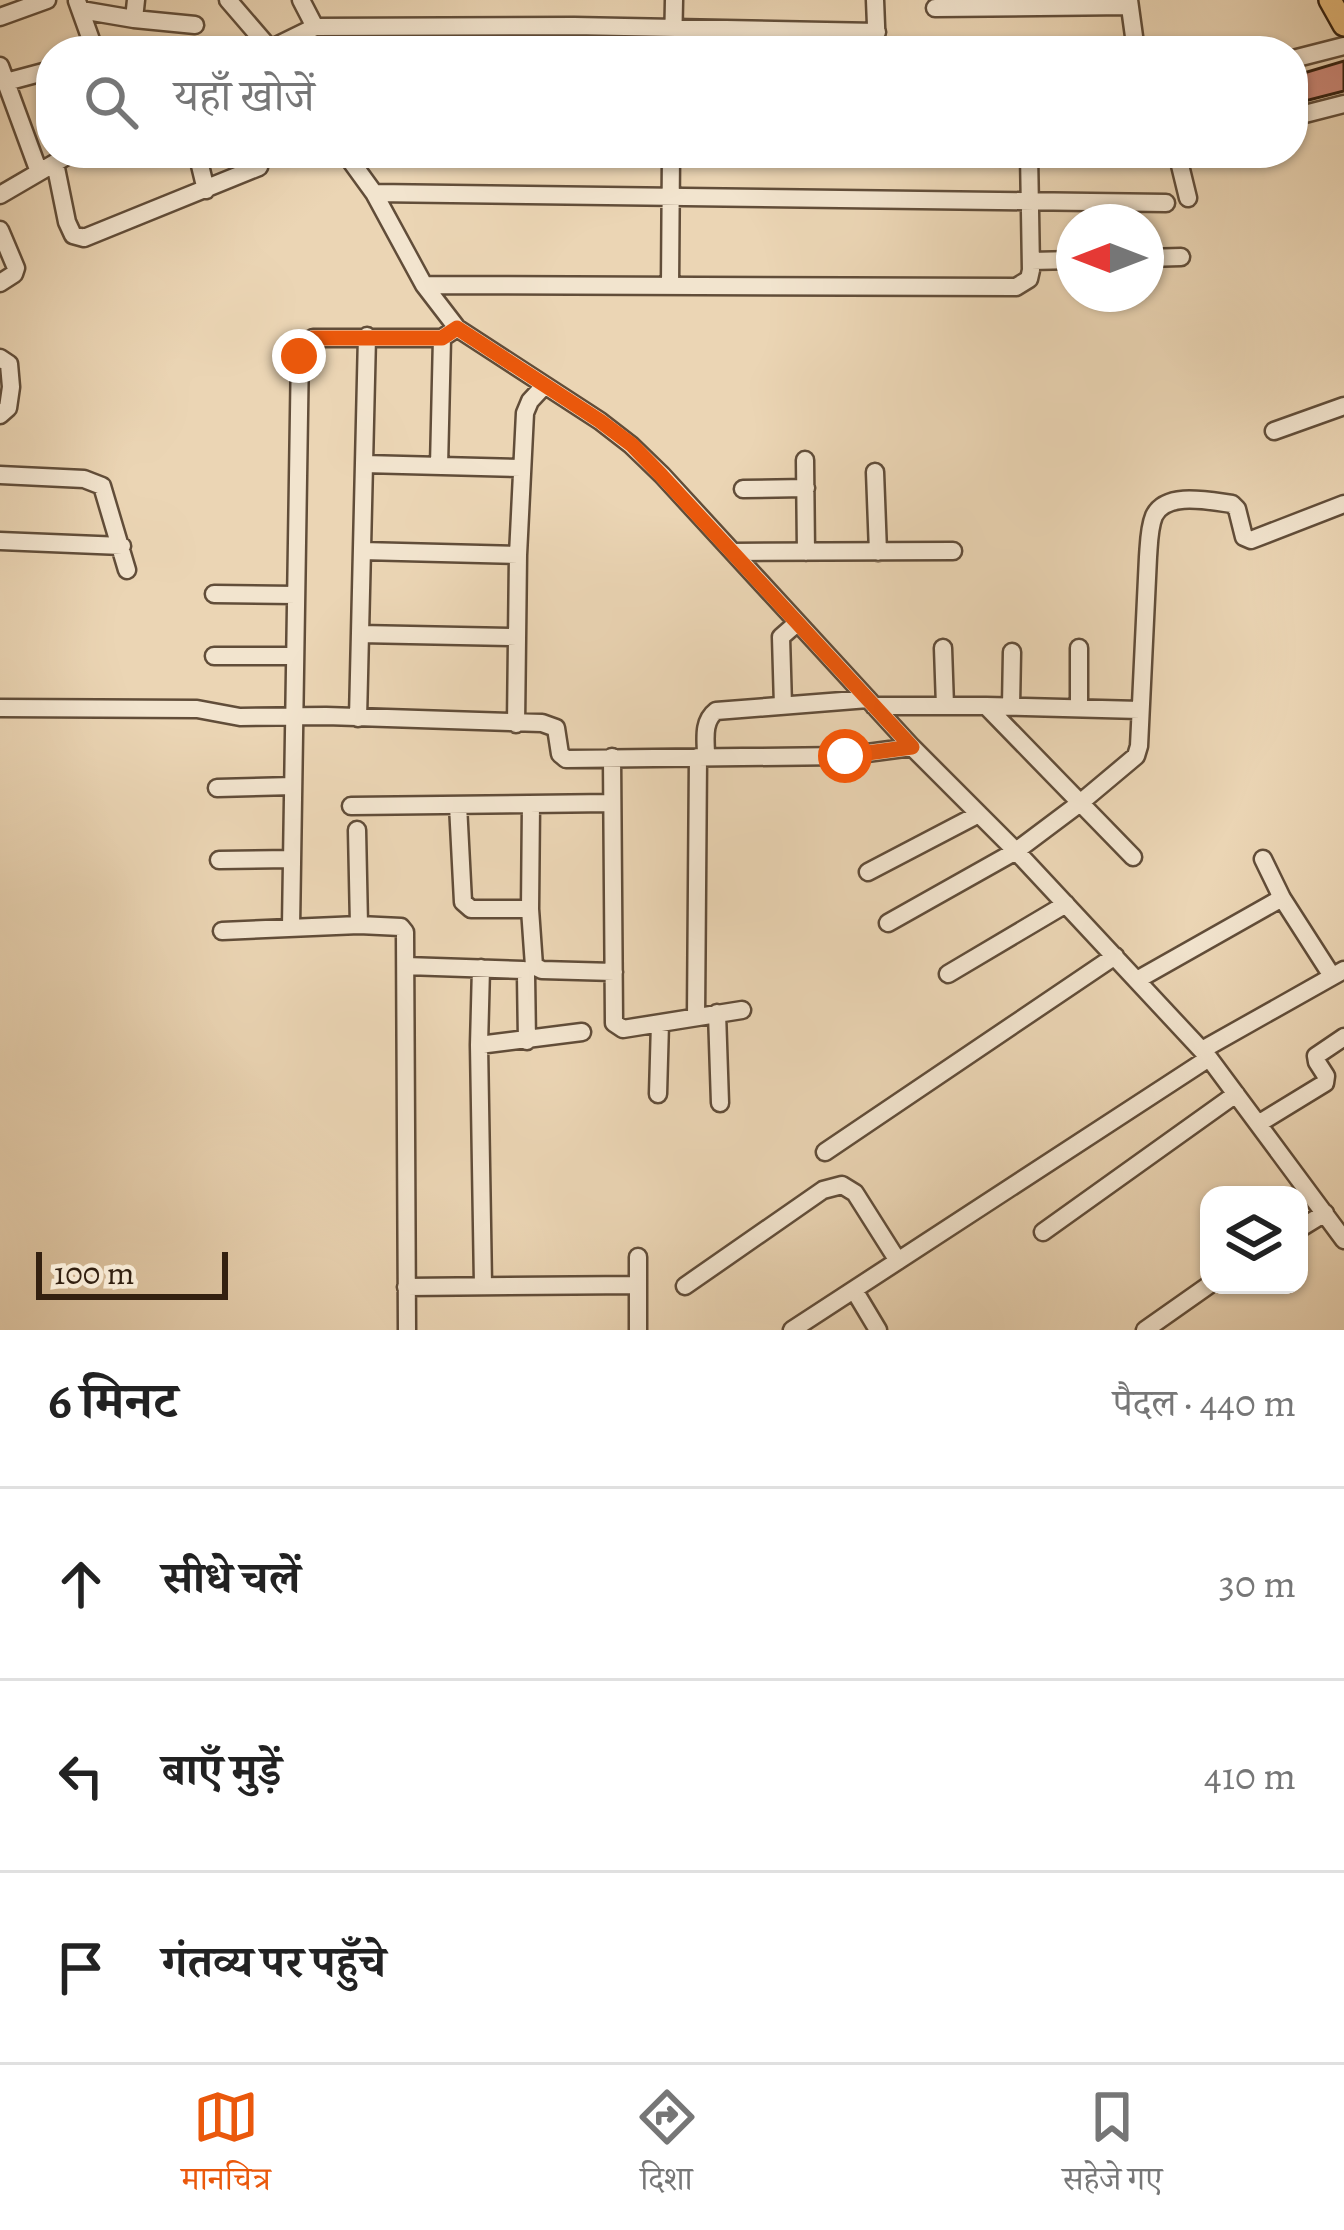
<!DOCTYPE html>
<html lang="hi">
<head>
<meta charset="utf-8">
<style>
	:root { --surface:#fff; --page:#f6f6f6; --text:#222; --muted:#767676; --line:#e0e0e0; --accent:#ea580c }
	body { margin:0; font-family:Alegreya,"Noto Serif Devanagari",serif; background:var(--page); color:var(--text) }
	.controls { position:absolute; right:36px; bottom:36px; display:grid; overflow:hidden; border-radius:24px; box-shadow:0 3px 9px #0004 }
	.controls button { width:108px; height:108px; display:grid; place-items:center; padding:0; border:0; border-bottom:3px solid var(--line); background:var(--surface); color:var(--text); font:60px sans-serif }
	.compass { position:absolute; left:1056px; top:204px; width:108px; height:108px; border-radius:50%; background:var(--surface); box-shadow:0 3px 9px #0004; rotate:270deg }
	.scale { position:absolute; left:36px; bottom:30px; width:192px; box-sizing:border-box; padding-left:12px; border:6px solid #332010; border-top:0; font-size:33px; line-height:42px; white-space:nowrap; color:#332010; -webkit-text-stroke:9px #f2e4ce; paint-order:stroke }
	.stop { position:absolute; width:36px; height:36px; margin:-27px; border:9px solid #ea580c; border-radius:50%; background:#fff }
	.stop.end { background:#ea580c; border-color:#fff; box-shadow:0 3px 12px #0008 }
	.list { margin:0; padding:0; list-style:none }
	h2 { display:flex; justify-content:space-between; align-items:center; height:156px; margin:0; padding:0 48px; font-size:51px }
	h2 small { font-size:39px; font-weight:400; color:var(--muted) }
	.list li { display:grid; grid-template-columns:78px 1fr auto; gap:36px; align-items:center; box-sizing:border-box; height:192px; padding:0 48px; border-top:3px solid var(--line) }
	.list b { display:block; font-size:45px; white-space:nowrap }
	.list em { font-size:39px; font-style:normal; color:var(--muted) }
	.icon { flex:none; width:66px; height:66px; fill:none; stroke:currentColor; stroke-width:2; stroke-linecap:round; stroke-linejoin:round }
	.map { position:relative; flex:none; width:1344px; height:1330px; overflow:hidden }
	.search { position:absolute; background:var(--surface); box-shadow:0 3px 9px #0004; left:36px; right:36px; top:36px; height:132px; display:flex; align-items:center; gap:30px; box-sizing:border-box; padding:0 42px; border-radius:48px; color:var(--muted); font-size:45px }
	.sheet { height:732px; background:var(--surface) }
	nav { display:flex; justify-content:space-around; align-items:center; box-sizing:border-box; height:168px; border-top:3px solid var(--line); background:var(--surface); font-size:33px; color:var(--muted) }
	nav a { display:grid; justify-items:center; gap:6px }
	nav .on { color:var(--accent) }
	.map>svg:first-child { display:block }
	.building { fill:#ce897a; stroke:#332010; stroke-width:3 }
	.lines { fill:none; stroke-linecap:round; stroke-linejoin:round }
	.minor-casing { stroke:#614d39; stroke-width:21 }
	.major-casing { stroke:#332010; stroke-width:26 }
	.minor { stroke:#f2e4ce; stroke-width:16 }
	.major { stroke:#e6ba7a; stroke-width:21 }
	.route { stroke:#ea580c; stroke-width:15 }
</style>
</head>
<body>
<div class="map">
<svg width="1344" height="1330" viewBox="0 0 1344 1330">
	<rect width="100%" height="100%" fill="#ebd5b4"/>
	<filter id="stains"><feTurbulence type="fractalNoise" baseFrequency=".00167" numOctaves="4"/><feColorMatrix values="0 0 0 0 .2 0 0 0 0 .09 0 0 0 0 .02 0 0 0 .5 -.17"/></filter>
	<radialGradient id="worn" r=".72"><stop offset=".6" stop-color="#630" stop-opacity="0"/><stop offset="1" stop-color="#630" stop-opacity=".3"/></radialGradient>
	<path class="building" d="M1344,61V91L1305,101L1297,75Z"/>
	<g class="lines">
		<defs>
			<path id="minor" d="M228,0L272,51
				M301,0L315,27
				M875,0L877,51
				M1129,0L1136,51
				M77,1L95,51
				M935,8L1129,6
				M81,10L134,19L195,25
				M0,17L47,0
				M134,19L136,0
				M266,51L315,27L574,26L877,32
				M673,51L674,0
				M1293,59L1344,46
				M0,66L39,172
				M6,82L51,70
				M1293,117L1344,104
				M197,153L206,190
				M345,153L374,193L424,285L457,328L600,421L631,445L662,475L912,747L1016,851L1209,1058L1344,1240
				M1177,153L1188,198
				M55,163L67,222L73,235L84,238L259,167
				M374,193L1166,203
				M0,195L72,153
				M0,230L16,268L14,274L0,283
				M1146,258L1181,257
				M1031,261L1074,260
				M424,285L1016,287L1029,279L1031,270L1029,153
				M670,286L671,153
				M0,358L9,364L11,387L8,408L0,415
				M1274,431L1344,406
				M805,460L806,552
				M364,464L521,468
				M439,466L442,338
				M875,472L878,552
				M0,475L84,479L102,486L127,570
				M743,489L806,488
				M0,541L122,546
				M362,551L518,555
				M733,552L953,551
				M214,594L296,595
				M360,634L516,637
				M943,648L945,706
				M214,656H294
				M783,706L781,637L797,623
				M874,706H986L1140,710
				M986,706L1133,857
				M1011,706L1012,652
				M0,708L197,709L240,717L326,716L542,723L556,728L560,754L566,759L845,756L912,747
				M1079,708V648
				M358,718L367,336
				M516,724L518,555L525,413L530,401L543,387
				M706,756C706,740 702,722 716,711L868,699
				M612,757L614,1023L623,1029L742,1010
				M217,788L293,786
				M531,804L530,909L534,966L542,970L614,972
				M458,805L463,902L471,909H530
				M351,806L611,803
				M357,830L359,925
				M1263,859L1282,898L1332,976
				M219,860L292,859
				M868,872L979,814
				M888,923L1016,851L1080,803L1136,756L1139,746L1148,557C1149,544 1149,528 1154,516C1166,491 1209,501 1232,504L1237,509L1244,537L1251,540L1344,504
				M291,927L300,350L313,338H442L457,328
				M222,931L359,925L401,927L405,932L407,1330
				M406,966L523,970L526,975L527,1041
				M481,968L479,1045L483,1285
				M948,974L1066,904
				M1137,980L1282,898
				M717,1013L720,1103
				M696,1017L698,757
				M479,1045L582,1032
				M1202,1050L1344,970
				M658,1094L660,1023
				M1258,1124L1325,1083L1326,1076L1317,1062L1316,1056L1344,1037
				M825,1152L1115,956
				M1299,1229L1325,1213
				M1043,1232L1236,1094
				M685,1286L823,1190L842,1185L855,1193L898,1261
				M406,1287L638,1285
				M854,1290L878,1330
				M638,1330V1257
				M792,1330L1209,1058
				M1145,1330L1209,1285"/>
			<path id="major" d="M1330,0L1344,25"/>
		</defs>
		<use href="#minor" class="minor-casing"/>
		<use href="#major" class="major-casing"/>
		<use href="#minor" class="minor"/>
		<use href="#major" class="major"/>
	</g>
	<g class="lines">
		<path class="route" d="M299,356L304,344L313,338H442L457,328L600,421L632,445L662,476L912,747L845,756"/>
	</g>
	<rect width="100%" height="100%" filter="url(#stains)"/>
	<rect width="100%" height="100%" fill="url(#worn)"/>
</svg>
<div class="controls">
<button><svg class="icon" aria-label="layers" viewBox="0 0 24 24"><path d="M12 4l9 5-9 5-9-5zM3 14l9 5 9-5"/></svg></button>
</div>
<svg class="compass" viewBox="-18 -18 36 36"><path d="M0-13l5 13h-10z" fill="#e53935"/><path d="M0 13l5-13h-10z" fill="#767676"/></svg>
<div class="scale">100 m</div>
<div class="stop" style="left:845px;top:756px"></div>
<div class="stop end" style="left:299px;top:356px"></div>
<div class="search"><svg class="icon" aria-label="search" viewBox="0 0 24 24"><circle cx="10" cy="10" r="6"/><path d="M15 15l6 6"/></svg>यहाँ खोजें</div>
</div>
<section class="sheet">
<h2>6 मिनट<small>पैदल · 440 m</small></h2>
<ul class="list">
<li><svg class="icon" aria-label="ahead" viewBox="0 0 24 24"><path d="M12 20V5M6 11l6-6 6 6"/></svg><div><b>सीधे चलें</b></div><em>30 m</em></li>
<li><svg class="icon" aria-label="left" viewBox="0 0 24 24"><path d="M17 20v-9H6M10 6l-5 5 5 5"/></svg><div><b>बाएँ मुड़ें</b></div><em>410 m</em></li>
<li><svg class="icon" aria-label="arrive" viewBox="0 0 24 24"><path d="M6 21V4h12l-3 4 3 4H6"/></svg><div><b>गंतव्य पर पहुँचे</b></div></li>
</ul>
</section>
<nav>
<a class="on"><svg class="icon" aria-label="map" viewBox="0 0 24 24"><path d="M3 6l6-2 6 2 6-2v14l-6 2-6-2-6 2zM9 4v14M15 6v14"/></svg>मानचित्र</a>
<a><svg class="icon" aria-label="directions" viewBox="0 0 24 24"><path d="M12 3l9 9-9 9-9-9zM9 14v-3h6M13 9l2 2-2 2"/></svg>दिशा</a>
<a><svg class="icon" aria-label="saved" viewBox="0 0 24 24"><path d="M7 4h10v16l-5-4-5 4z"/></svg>सहेजे गए</a>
</nav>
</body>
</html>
